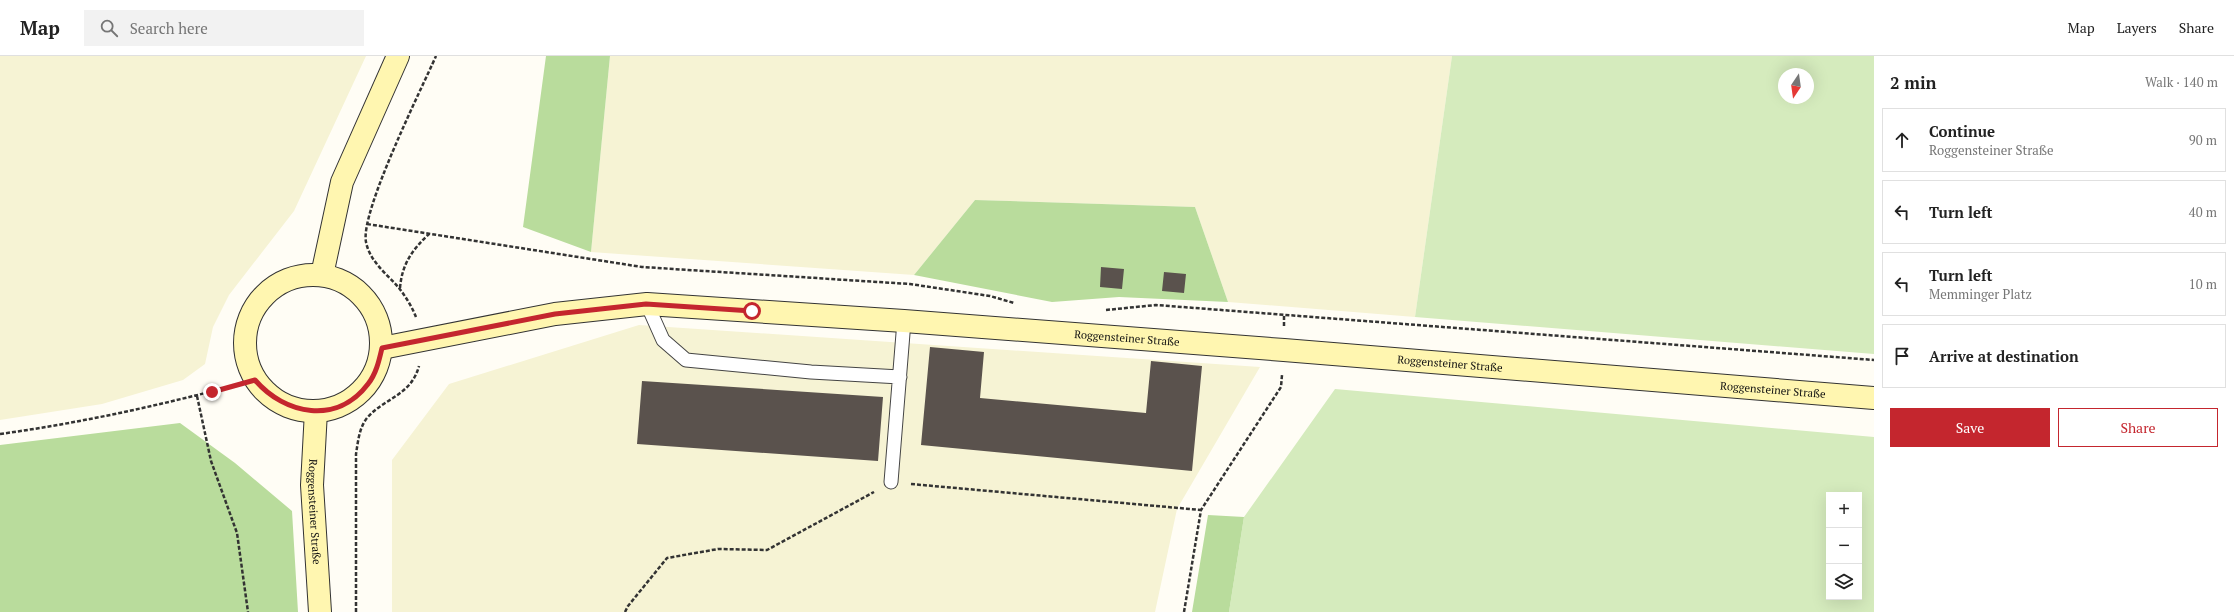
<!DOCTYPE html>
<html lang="en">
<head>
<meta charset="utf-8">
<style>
	:root { --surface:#fff; --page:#f2f2f2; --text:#222; --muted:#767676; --line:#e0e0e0; --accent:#c4262e }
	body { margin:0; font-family:"PT Serif",serif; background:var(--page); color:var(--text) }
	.controls { position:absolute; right:12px; bottom:12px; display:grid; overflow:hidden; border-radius:0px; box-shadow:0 4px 16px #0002 }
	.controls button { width:36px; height:36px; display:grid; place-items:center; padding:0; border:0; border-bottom:1px solid var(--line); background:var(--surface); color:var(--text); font:20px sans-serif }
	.compass { position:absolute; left:1778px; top:12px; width:36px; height:36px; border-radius:50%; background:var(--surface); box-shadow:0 4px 16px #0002; rotate:193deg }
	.stop { position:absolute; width:12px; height:12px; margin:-9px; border:3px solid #c4262e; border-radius:50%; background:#fff }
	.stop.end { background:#c4262e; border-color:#fff; box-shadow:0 1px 4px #0008 }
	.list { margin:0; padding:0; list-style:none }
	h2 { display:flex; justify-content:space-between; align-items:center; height:52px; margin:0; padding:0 16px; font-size:17px }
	h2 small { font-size:13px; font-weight:400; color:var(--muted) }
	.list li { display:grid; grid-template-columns:26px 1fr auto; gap:12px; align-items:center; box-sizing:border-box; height:64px; margin:0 8px 8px; padding:0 8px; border:1px solid var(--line); border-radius:0px }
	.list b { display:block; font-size:15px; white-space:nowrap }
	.list p { margin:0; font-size:13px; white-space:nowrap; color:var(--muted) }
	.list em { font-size:13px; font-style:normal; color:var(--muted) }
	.actions { display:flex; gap:8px; padding:12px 16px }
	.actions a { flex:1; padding:9px 0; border:1px solid var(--accent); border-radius:0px; text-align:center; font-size:14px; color:var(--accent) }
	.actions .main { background:var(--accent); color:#fff }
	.icon { flex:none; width:22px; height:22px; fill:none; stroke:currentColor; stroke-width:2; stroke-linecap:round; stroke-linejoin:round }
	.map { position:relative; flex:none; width:1874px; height:556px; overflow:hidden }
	header { display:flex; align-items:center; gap:24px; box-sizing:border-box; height:56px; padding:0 20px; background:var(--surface); border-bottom:1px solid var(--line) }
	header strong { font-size:19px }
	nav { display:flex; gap:22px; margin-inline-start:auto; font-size:14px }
	.search { width:280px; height:36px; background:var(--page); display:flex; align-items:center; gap:10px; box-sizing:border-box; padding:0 14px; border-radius:0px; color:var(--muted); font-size:15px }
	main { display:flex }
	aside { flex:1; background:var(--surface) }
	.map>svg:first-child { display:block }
	.farmland { fill:#f6f3d4 }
	.green { fill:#d5ebbd; fill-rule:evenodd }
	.forest { fill:#b9dc9c }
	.building { fill:#5a524d }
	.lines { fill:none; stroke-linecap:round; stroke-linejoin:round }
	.lane-casing { stroke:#444; stroke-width:15 }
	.secondary-casing { stroke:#333; stroke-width:24 }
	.path { stroke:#333; stroke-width:2.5; stroke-dasharray:4 2; stroke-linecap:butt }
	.lane { stroke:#fff; stroke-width:13 }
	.secondary { stroke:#fff6b0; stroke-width:22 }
	.route { stroke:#c4262e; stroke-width:5 }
	.labels { text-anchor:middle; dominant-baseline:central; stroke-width:4; stroke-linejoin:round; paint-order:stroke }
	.street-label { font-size:11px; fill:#111; stroke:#fff }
</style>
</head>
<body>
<header>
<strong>Map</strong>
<div class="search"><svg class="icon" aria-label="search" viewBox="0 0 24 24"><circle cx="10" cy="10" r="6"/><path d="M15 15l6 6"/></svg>Search here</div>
<nav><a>Map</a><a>Layers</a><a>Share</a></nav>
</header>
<main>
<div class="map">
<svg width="1874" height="556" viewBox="0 0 1874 556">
	<rect width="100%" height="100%" fill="#fffdf5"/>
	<path class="farmland" d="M0,0H366L294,155L229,239L213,271L205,308L183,324L102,348L0,364Z
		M610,0H1452L1415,261L1228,246L1195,151L975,144L914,219L591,196Z
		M639,269L1260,311L1177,453L1155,556H392V404L449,328Z"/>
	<path class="green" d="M1452,0H1874V298L1415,261ZM1784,18H1808V42H1784Z
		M1335,333L1874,381V556H1229L1244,461ZM1829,439H1859V541H1829Z"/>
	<path class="forest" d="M546,0H610L591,196L523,171Z
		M975,144L1195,151L1228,246L1119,241L1052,246L914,219Z
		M180,367L235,407L292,455L298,556H0V389Z
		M1208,459L1244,461L1229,556H1192Z"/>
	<path class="building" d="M1101,211L1124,213L1122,233L1100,231Z
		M1164,216L1186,218L1184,237L1162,235Z
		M930,291L984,296L980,342L1146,357L1151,305L1202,310L1192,415L921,389Z
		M642,325L883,341L878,405L637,388Z"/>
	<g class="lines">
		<defs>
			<path id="lane" d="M647,248L663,284L686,304L811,316L900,321
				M891,426L904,265"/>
			<g id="secondary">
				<circle cx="313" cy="287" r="68"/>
				<path d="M322,219L342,126L398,0"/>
				<path id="s1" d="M382,292L555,258L647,248L904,265L1284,294L1874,342"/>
				<path id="s2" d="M316,355L312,429L320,556"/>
			</g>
		</defs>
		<use href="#lane" class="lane-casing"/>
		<use href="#secondary" class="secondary-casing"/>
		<path class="path" d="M367,168L642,211L910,228L990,240L1014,247
			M400,232C402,208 412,194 429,178
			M1106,254L1156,249L1874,304
			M416,261C412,251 406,241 399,232C387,218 370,206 366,186C360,156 421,34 436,0
			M1284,270V258
			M197,340L211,405L237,477L248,556
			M0,378C87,366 170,347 255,324
			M911,428L1201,454
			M356,556V398C358,386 359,372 367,362C384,342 411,340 419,310
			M625,556L628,550L667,502L718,493L767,494L874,436
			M1184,556L1201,454L1281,331L1282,319"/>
		<use href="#lane" class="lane"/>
		<use href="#secondary" class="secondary"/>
	</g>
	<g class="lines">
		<path class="route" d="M212,336L255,324C285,359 337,369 368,328C376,318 379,305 382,292L555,258L646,248L752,255"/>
	</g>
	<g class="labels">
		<g class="street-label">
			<text stroke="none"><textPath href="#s1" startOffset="750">Roggensteiner Straße</textPath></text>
			<text stroke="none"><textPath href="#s1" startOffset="1074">Roggensteiner Straße</textPath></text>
			<text stroke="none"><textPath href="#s1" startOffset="1398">Roggensteiner Straße</textPath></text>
			<text stroke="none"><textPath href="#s2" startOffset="101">Roggensteiner Straße</textPath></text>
		</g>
	</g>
</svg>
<div class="controls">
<button>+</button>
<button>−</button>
<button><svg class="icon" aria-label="layers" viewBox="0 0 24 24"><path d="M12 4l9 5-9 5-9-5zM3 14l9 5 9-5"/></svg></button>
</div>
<svg class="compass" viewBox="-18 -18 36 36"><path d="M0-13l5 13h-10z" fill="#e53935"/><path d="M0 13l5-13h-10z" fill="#767676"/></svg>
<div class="stop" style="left:752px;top:255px"></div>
<div class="stop end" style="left:212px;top:336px"></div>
</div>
<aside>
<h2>2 min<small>Walk · 140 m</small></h2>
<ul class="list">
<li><svg class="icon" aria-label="ahead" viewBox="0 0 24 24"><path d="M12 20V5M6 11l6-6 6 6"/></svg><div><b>Continue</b><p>Roggensteiner Straße</p></div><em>90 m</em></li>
<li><svg class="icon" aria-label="left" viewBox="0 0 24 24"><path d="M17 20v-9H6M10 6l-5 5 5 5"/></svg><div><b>Turn left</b></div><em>40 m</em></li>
<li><svg class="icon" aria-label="left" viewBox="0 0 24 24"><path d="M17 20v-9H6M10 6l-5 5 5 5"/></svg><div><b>Turn left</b><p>Memminger Platz</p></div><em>10 m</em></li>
<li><svg class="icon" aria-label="arrive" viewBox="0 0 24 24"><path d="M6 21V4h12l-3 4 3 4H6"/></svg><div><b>Arrive at destination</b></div></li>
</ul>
<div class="actions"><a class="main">Save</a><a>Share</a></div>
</aside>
</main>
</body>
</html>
